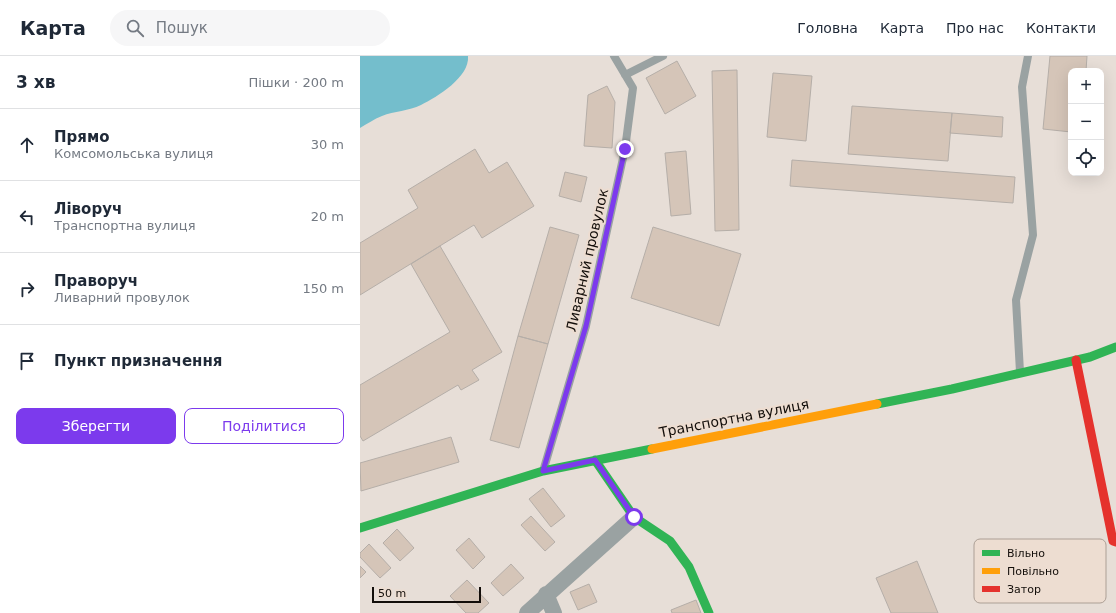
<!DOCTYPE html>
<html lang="uk">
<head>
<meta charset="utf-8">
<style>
	:root { --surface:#fff; --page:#f6f6f7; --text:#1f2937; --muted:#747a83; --line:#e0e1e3; --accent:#7c3aed }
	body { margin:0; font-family:"DejaVu Sans",sans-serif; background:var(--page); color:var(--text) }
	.controls { position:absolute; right:12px; top:12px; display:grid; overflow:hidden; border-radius:8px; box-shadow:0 4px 16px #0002 }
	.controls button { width:36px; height:36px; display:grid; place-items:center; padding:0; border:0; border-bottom:1px solid var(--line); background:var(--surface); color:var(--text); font:20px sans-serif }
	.scale { position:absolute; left:12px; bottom:10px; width:109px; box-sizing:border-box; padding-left:4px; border:2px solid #130e0a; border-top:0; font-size:11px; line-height:14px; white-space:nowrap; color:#130e0a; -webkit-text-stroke:3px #edddd1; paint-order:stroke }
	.stop { position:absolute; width:12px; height:12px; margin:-9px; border:3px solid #7c3aed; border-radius:50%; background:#fff }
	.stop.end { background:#7c3aed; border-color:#fff; box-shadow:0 1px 4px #0008 }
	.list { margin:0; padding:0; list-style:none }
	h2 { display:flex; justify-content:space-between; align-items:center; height:52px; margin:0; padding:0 16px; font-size:17px }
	h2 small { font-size:13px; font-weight:400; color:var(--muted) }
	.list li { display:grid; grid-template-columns:26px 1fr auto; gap:12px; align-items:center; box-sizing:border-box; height:72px; padding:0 16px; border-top:1px solid var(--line) }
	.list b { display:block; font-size:15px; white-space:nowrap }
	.list p { margin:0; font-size:13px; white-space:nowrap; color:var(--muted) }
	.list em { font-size:13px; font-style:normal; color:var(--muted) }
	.actions { display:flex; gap:8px; padding:12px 16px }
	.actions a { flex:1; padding:9px 0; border:1px solid var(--accent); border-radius:8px; text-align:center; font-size:14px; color:var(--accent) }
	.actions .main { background:var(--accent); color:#fff }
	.icon { flex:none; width:22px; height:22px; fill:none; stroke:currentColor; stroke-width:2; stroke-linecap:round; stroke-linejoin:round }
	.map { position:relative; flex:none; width:756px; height:557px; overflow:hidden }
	header { display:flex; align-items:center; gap:24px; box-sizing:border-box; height:56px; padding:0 20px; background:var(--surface); border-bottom:1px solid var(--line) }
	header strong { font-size:19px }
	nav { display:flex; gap:22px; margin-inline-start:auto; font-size:14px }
	.search { width:280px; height:36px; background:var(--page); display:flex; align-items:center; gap:10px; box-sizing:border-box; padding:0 14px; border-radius:22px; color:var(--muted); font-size:15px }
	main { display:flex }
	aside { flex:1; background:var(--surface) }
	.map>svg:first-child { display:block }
	.water { fill:#74becc }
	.building { fill:#d5c5b8; stroke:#b5aea8 }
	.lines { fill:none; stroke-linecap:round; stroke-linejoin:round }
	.lane { stroke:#9aa2a2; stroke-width:8 }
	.street { stroke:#9aa2a2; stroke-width:16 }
	.fast { stroke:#30b455; stroke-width:9 }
	.slow { stroke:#ff9f0a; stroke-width:9 }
	.jam { stroke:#e5322d; stroke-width:9 }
	.route { stroke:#7c3aed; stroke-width:5 }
	.labels { text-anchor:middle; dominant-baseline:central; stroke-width:4; stroke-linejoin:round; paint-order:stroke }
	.street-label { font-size:14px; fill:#130e0a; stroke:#edddd1 }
	.key { fill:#edddd1; stroke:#ac9f95; stroke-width:1 }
	.key-label { font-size:11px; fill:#130e0a }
</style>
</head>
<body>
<header>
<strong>Карта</strong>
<div class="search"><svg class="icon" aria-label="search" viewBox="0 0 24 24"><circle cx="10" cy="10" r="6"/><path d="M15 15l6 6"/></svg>Пошук</div>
<nav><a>Головна</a><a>Карта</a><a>Про нас</a><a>Контакти</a></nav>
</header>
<main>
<aside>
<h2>3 хв<small>Пішки · 200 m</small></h2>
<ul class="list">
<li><svg class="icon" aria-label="ahead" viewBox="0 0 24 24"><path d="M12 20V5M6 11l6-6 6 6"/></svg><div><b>Прямо</b><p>Комсомольська вулиця</p></div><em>30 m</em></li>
<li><svg class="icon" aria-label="left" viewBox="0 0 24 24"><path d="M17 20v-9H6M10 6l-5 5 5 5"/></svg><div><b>Ліворуч</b><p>Транспортна вулиця</p></div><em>20 m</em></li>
<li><svg class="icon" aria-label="right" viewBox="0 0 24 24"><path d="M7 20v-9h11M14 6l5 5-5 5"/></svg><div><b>Праворуч</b><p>Ливарний провулок</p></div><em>150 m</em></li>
<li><svg class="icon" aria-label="arrive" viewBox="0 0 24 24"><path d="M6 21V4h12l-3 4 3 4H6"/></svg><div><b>Пункт призначення</b></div></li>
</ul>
<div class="actions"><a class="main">Зберегти</a><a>Поділитися</a></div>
</aside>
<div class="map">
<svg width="756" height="557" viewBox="0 0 756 557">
	<rect width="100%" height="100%" fill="#e7ded7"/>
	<path class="water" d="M0,0H108C110,21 77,41 61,49C49,55 34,55 22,60C14,63 7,68 0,72Z"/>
	<path class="building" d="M690,0H727L726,15H711V76L683,73Z
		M317,5L336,40L305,58L286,22Z
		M377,14L379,174L355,175L352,15Z
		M413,17L452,20L446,85L407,81Z
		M247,30L255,46L252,92L224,90L228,39Z
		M492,50L592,57L588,105L488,98Z
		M592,57L643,61L642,81L590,77Z
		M115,93L129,117L147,106L174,150L122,182L114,169L0,239V187L58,152L48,134Z
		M326,95L331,158L311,160L305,97Z
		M432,104L655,121L653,147L430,130Z
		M205,116L227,121L221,146L199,140Z
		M190,171L219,179L188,288L158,280Z
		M293,171L381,198L359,270L271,242Z
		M80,190L142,296L112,314L119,324L101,334L98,329L3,385L0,380V329L90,276L51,208Z
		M158,280L188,288L159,392L130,384Z
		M91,381L99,406L1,435L0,407Z
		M183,432L205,460L191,471L169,443Z
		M171,460L195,486L185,495L161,469Z
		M37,473L54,492L40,505L23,487Z
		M109,482L125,501L113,513L96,494Z
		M9,488L31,512L20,522L0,501V497Z
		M557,505L578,557H531L516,522Z
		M151,508L164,522L143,540L131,527Z
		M0,510L6,516L0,522Z
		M107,524L129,547L118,557H106L90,540Z
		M229,528L237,546L218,554L210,536Z
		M336,544L341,557H312L311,554Z"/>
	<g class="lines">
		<path class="lane" d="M265,19L303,0
			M660,316L656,244L673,179L662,31L668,0
			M184,412L226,270L265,93L273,32L254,0"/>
		<path class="street" d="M186,538L194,557
			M167,557L274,461"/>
		<path class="fast" d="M517,348L592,333L730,301L756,291
			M235,404L274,461L310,485L329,511L349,557
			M0,472L183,415L292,393"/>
		<path class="slow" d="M292,393L517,348"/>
		<path class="jam" d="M716,304L753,485L756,486"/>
	</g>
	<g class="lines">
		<path class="route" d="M265,93L226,270L183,415L235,404L274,461"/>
	</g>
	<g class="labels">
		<g class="street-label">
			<text transform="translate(227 204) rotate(-77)">Ливарний провулок</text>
			<text transform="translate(374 362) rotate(-11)">Транспортна вулиця</text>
		</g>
	</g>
	<rect x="614" y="483" width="132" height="64" rx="6" class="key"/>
	<rect x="622" y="494" width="18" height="6" fill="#30b455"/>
	<rect x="622" y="512" width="18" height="6" fill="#ff9f0a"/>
	<rect x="622" y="530" width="18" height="6" fill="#e5322d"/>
	<g class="key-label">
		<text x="647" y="501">Вільно</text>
		<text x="647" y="519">Повільно</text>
		<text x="647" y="537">Затор</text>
	</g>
</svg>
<div class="controls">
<button>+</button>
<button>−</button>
<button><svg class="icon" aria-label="locate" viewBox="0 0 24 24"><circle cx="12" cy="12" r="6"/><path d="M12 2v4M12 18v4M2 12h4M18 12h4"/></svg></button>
</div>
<div class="scale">50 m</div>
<div class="stop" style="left:274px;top:461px"></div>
<div class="stop end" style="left:265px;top:93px"></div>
</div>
</main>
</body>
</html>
